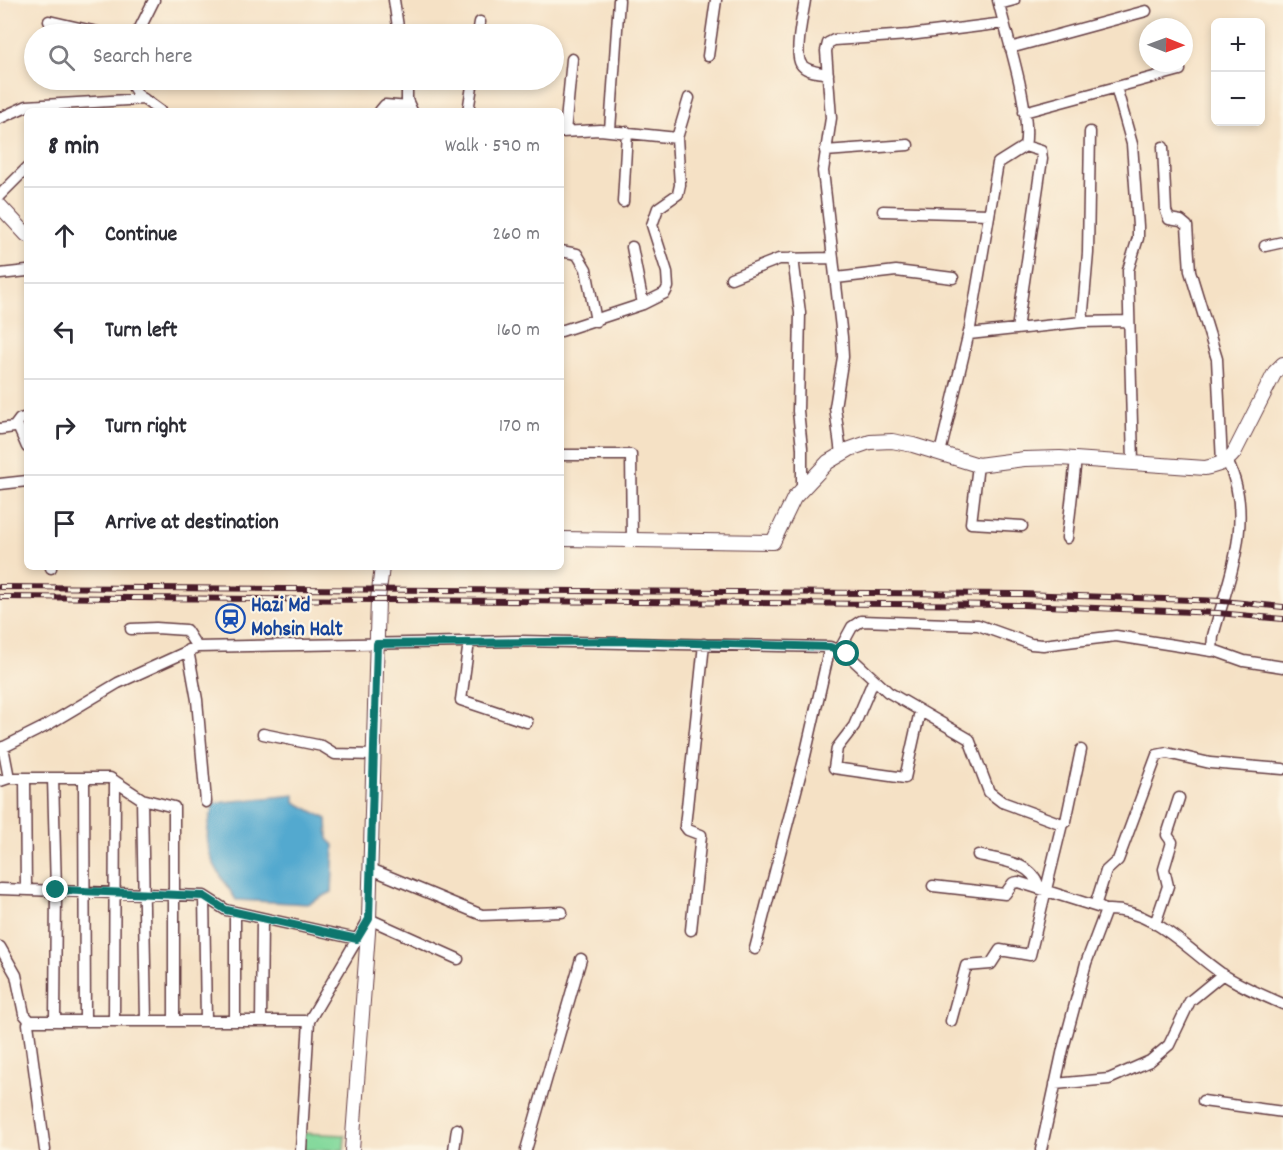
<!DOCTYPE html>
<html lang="en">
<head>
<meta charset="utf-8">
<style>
	:root { --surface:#fff; --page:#f7f7f7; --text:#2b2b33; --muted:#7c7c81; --line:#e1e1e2 }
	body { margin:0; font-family:Dekko,sans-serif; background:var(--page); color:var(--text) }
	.controls { position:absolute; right:18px; top:18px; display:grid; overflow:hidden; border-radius:9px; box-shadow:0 3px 9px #0003 }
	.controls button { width:54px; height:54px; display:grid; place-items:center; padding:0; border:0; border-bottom:2px solid var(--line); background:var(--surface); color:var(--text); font:30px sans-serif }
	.compass { position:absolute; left:1139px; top:18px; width:54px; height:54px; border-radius:50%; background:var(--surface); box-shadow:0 3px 9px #0003; rotate:91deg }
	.stop { position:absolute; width:18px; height:18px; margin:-14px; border:4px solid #0f766e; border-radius:50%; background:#fff }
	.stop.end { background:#0f766e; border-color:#fff; box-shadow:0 2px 6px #0008 }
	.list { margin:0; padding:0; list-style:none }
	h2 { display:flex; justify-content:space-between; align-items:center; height:78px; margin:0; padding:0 24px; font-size:26px }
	h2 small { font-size:20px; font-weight:400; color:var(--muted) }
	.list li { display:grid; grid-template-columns:39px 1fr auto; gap:18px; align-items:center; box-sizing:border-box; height:96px; padding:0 24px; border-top:2px solid var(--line) }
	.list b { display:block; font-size:22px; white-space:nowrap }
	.list em { font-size:20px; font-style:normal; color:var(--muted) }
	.icon { flex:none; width:33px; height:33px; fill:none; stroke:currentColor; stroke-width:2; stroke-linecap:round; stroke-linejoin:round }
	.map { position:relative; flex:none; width:1283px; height:1150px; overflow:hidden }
	.search { position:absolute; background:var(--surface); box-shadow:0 3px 9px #0003; left:24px; top:24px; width:540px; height:66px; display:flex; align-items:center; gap:15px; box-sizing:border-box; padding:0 21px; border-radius:33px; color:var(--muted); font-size:22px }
	.panel { position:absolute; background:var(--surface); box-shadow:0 3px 9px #0003; left:24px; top:108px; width:540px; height:462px; border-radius:9px }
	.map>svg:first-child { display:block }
	.green { fill:#84d99c; stroke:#677c64; stroke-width:1.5 }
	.water { fill:#53a9cf; stroke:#4e647d; stroke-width:1.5 }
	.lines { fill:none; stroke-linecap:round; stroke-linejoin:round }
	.street-casing { stroke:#643c42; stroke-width:13 }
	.secondary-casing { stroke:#643c42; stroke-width:16 }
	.street { stroke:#fff; stroke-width:10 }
	.secondary { stroke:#fff; stroke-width:14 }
	.rail-casing { stroke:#4a1f2b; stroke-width:6 }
	.rail { stroke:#fcf5e5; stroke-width:4; stroke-dasharray:11; stroke-linecap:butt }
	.route { stroke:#0f766e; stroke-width:8 }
	.labels { text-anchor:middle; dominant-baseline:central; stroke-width:4.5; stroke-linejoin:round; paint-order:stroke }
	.transit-label { font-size:21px; font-weight:bold; fill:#164399; stroke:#fcf5e5; text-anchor:start }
</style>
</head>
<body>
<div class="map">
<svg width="1283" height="1150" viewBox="0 0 1283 1150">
	<rect width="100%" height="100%" fill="#fcf5e5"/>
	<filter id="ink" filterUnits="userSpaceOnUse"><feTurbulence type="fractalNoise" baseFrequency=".0167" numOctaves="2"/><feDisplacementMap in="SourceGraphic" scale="12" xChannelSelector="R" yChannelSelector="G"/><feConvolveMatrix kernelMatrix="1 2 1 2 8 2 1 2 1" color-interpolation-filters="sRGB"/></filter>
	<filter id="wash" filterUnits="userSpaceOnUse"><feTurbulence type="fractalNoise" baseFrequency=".008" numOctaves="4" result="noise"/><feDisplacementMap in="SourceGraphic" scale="24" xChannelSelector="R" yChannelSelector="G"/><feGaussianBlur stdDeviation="1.35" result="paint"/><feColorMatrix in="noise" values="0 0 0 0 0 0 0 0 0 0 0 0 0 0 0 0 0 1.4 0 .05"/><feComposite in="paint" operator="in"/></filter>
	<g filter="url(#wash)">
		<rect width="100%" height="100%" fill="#f5e1c5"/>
		<path class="green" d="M300,1133L345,1135L344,1150H301Z"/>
		<path class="water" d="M295,795V802L327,819L328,839L334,845L332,892L308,904L236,900C212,861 198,850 214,803Z"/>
	</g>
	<g filter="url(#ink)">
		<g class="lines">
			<defs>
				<path id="street" d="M394,0L399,34
					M805,0C803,14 794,53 801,64C806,72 819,72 828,74
					M999,4L1014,0
					M49,21L106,34
					M137,34L154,0
					M478,34L480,22
					M1010,48L1146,11
					M708,56L716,0
					M129,80L138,95L160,111
					M407,80V100L412,111
					M1116,87L1132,144L1138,226V238L1128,270L1133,463
					M380,111L385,105L409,107
					M468,111L473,80
					M1024,112L1180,70
					M0,118L27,106L144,99
					M610,130L619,0
					M561,132L600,130L677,138
					M565,132L572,59
					M1163,147L1166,211L1169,219L1181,221L1187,226L1190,271L1217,359L1222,463
					M825,151L908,145
					M0,195L27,168
					M623,202L627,132
					M883,211L989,214
					M1265,246L1283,242
					M632,247L643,304
					M561,251L577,254L586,269L596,321
					M793,258L800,313L798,411L802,448V490
					M0,274L27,271
					M731,278L779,259L833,258
					M836,278L896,271L953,278
					M1082,322L1088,253L1090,132
					M1017,329L1042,159L1041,151L1025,146
					M561,331L643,304L665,293L668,287L667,272L652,225L658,208L678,194L680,185L677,138L689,98
					M969,334L1082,322L1129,321
					M17,424L27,447
					M0,429L14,427L20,419L27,417
					M940,453L970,328L998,163L1025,146C1032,111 1007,38 998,0
					M841,454L835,407L843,357L842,337L823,171L831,118L826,51L828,43L834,40L909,35L1004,23
					M561,455H631L632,541
					M978,465L971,523L1022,526
					M0,484L27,481
					M1067,538L1076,459
					M51,567V568
					M131,629L156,628L186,630L197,647
					M469,642L461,700L527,722
					M840,649L852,627L861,621L978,625L1031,644L1043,645L1116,636L1212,651L1213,636C1228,580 1256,517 1227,461
					M188,650L197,700L206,802
					M1213,650L1244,661L1283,667
					M874,679L854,726L837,748L834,768L905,778L920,711
					M263,734L322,746L335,754L374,755
					M3,747L9,778
					M0,749L44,727L118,683L197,647L519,641L830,647L847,654L888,692L969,739L989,792L1002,802L1062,824L1030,955L1000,950L991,964L966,966L951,1021
					M25,778L26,890
					M53,778L56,890L55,1020
					M84,779L85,1020
					M0,781L9,778H110L142,799L174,807V1021
					M142,799L146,1020
					M1062,824L1066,821L1081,750
					M978,855C999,860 1034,862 1039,888
					M371,869L482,915L562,912
					M933,886L1005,894L1013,883L1018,882L1101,908
					M0,889L204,896L226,910L357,939
					M204,896L206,1021
					M1095,906L1106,871L1118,860L1157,755L1167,753L1210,763L1283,769
					M1155,924L1168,886L1164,869L1172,842L1167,835L1179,798
					M691,930L701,835L688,830L685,826L704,644
					M0,947L16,975L24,1014L30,1021
					M755,949L805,756L830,647
					M114,1020L115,781
					M235,1021V913
					M261,1021L262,918
					M1055,1084L1109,1079L1150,1061L1169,1045L1190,1001L1223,974
					M1203,1101L1283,1112
					M45,1150L28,1024L30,1021H309L369,919L458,959
					M301,1150L309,1021
					M454,1150L457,1129
					M526,1150L581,959
					M1041,1150L1063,1049L1086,963L1106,910C1153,908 1186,949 1221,973C1240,986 1262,995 1283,1004"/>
				<path id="secondary" d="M0,206L27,235
					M561,539L773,542L794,498L828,462L850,449L870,442L892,441L913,445L978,465L1024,459L1060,458L1205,468C1218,465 1226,463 1234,453L1275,372L1283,364
					M352,1150L369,919L378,599L382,567"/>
			</defs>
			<use href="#street" class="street-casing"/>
			<use href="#secondary" class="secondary-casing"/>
			<use href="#street" class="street"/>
			<use href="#secondary" class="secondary"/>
			<defs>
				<path id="rail" d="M0,587L1021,594L1223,601L1283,607
					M0,597L1022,605L1218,613L1283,619"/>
			</defs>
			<use href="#rail" class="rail-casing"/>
			<use href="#rail" class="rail"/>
		</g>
	</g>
	<g class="lines" filter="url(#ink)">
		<path class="route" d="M56,890L204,896L226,910L357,939L369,919L377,644L626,641L830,647L847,654"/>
	</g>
	<defs>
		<symbol id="station-ring" viewBox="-11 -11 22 22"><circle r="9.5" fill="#fcf5e5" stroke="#1a4fb4" stroke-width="1.5"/><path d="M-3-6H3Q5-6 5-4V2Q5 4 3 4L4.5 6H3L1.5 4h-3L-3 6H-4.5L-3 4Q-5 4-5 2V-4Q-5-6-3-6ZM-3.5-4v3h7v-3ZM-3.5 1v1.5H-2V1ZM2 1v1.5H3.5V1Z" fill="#1a4fb4"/></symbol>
	</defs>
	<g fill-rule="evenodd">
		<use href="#station-ring" x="214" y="602" width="33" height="33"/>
	</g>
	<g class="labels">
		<g class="transit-label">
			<text x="251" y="607">Hazi Md<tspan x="251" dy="24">Mohsin Halt</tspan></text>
		</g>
	</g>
</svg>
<div class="controls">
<button>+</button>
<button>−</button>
</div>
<svg class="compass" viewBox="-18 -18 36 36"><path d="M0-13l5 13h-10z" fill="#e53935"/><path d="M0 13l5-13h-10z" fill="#7c7c81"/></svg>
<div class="stop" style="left:847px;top:654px"></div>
<div class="stop end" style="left:56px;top:890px"></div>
<div class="search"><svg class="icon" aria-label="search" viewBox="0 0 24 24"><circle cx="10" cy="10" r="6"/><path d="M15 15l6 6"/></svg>Search here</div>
<section class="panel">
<h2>8 min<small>Walk · 590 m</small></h2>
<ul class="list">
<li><svg class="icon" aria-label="ahead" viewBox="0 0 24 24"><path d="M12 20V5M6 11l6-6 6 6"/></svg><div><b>Continue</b></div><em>260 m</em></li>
<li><svg class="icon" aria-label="left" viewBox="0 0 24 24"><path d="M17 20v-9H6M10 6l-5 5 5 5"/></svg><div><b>Turn left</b></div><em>160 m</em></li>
<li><svg class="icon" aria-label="right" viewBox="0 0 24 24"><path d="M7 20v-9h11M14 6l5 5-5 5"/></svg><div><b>Turn right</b></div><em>170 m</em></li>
<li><svg class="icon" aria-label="arrive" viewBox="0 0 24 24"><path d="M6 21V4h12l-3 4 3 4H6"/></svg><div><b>Arrive at destination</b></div></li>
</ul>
</section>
</div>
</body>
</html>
